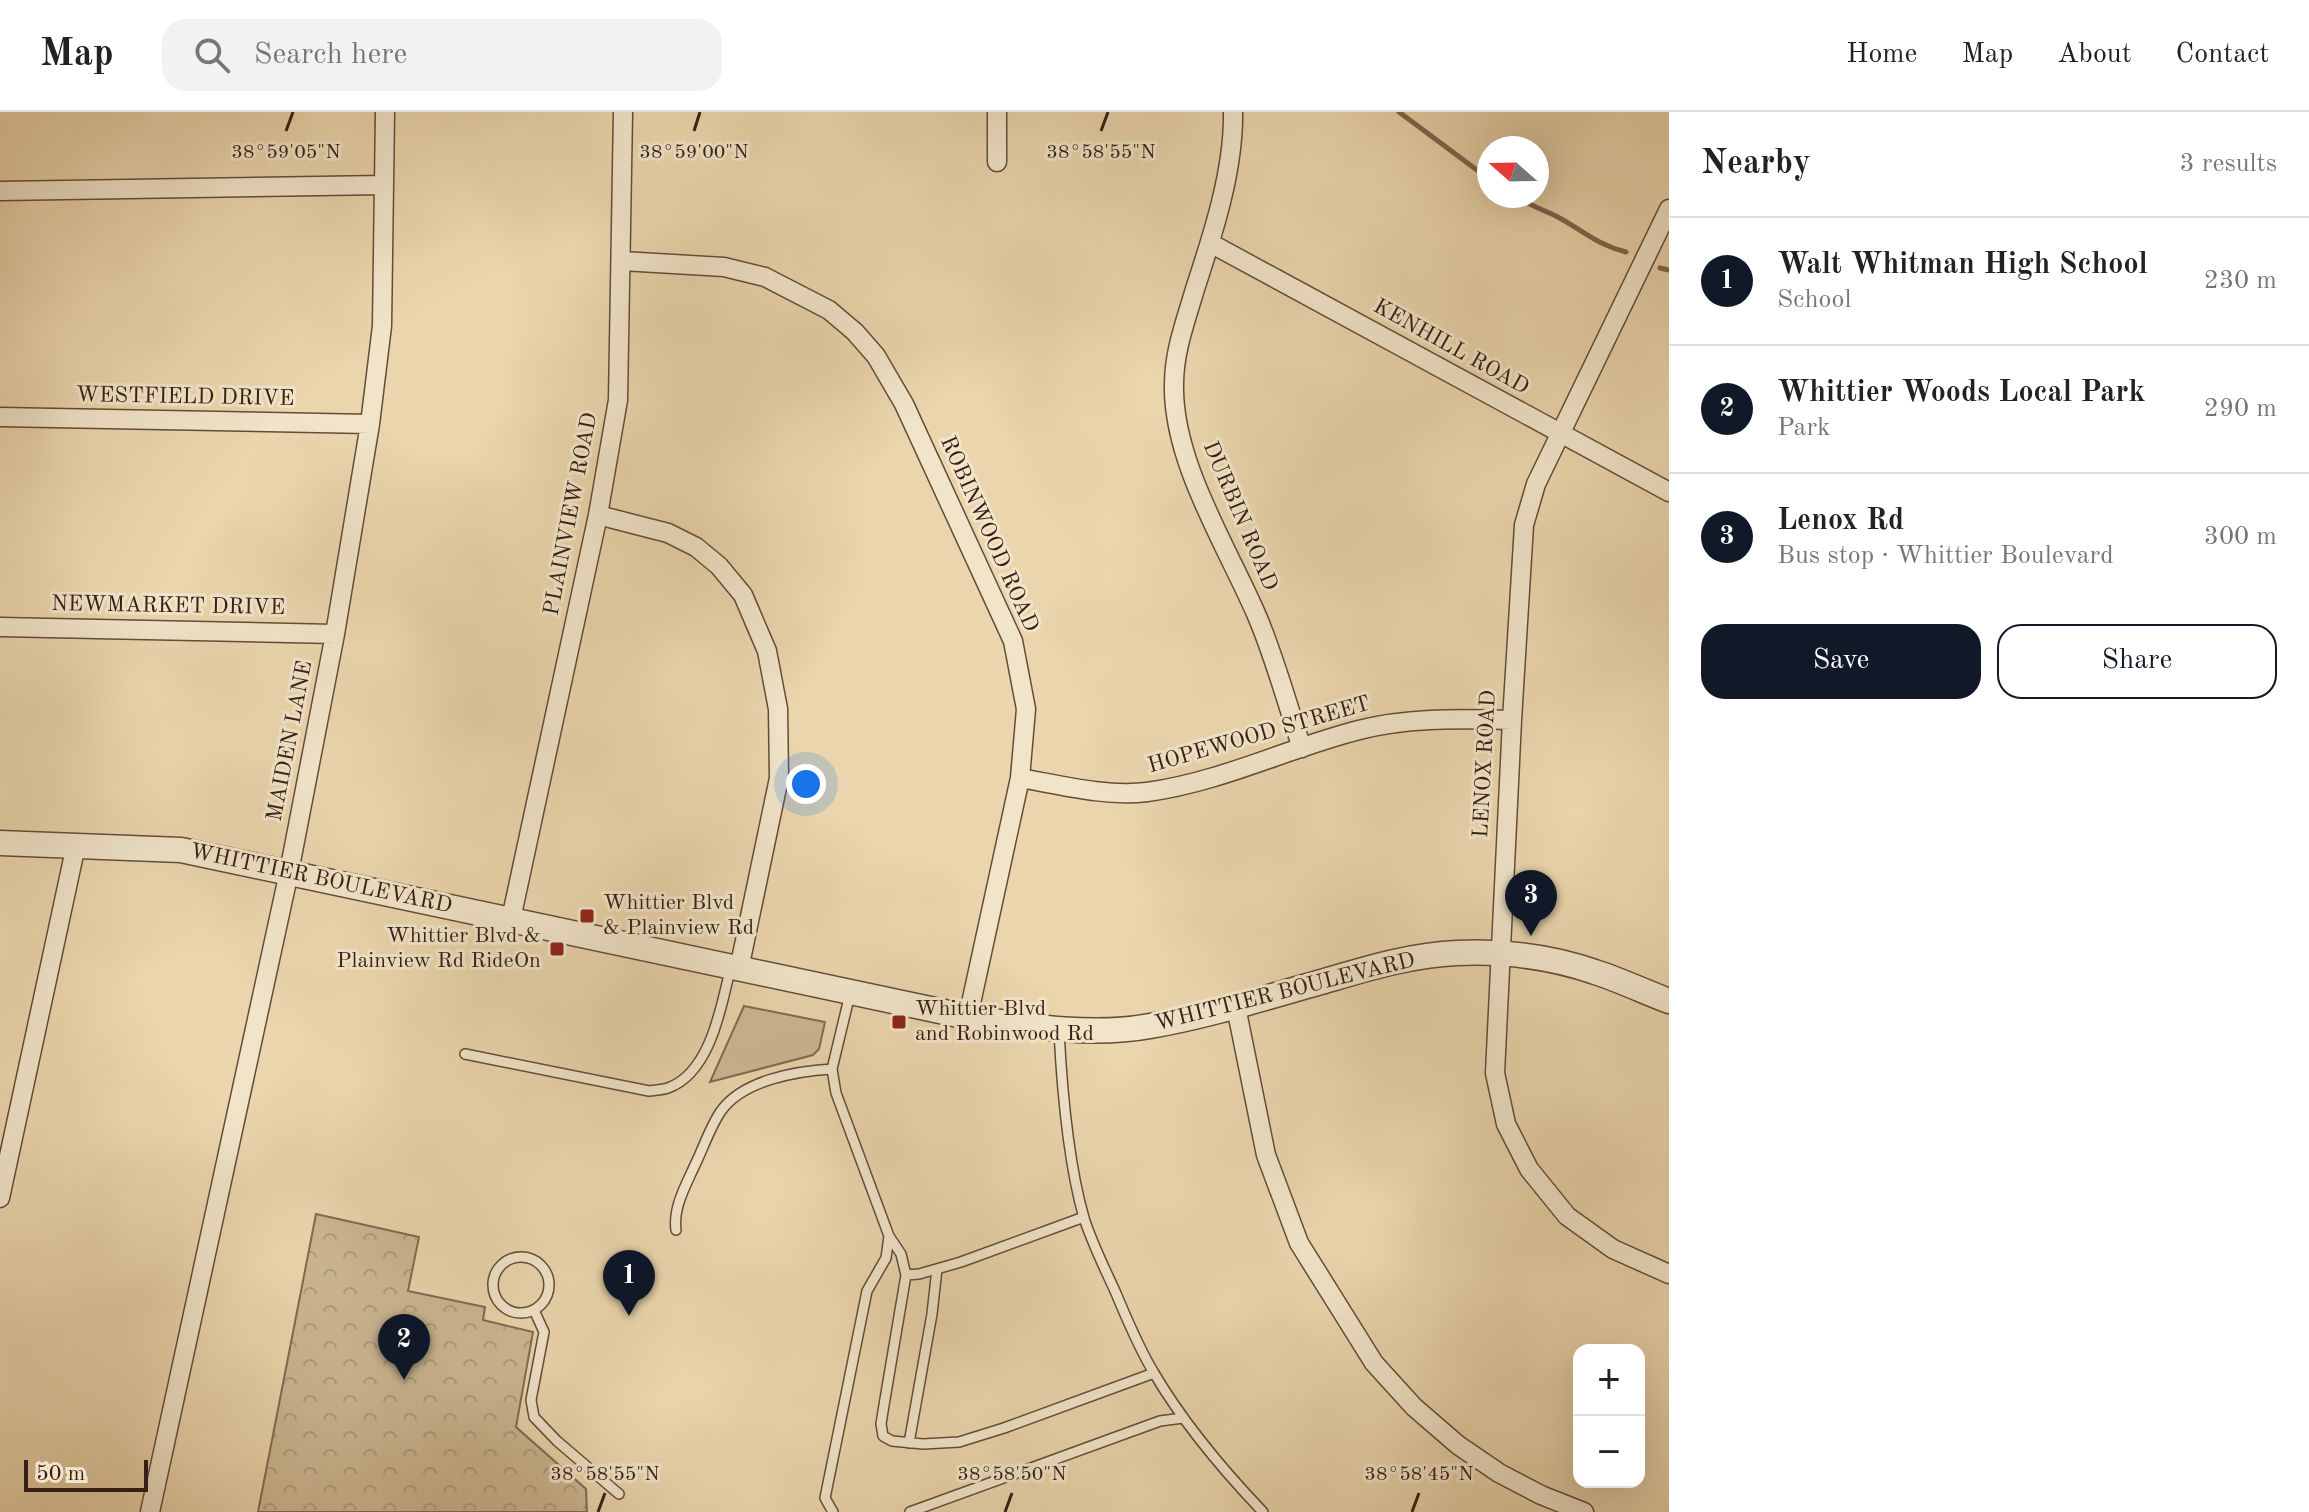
<!DOCTYPE html>
<html lang="en">
<head>
<meta charset="utf-8">
<style>
	:root { --surface:#fff; --page:#f2f2f2; --text:#222; --muted:#767676; --line:#e0e0e0; --accent:#111827 }
	body { margin:0; font-family:"Old Standard TT",serif; background:var(--page); color:var(--text) }
	.controls { position:absolute; right:24px; bottom:24px; display:grid; overflow:hidden; border-radius:16px; box-shadow:0 8px 32px #0002 }
	.controls button { width:72px; height:72px; display:grid; place-items:center; padding:0; border:0; border-bottom:2px solid var(--line); background:var(--surface); color:var(--text); font:40px sans-serif }
	.compass { position:absolute; left:1477px; top:24px; width:72px; height:72px; border-radius:50%; background:var(--surface); box-shadow:0 8px 32px #0002; rotate:290deg }
	.scale { position:absolute; left:24px; bottom:20px; width:124px; box-sizing:border-box; padding-left:8px; border:4px solid #361f14; border-top:0; font-size:22px; line-height:28px; white-space:nowrap; color:#361f14; -webkit-text-stroke:6px #f1e4c9; paint-order:stroke }
	.you { position:absolute; left:806px; top:672px; width:28px; height:28px; margin:-20px; border:6px solid #fff; border-radius:50%; background:#1a73e8; box-shadow:0 0 0 12px #1a73e833 }
	.badge { display:grid; place-items:center; width:52px; height:52px; border-radius:50%; background:var(--accent); color:#fff; font-size:26px; font-weight:700 }
	.pin { position:absolute; translate:-50% -66px; filter:drop-shadow(0 2px 4px #0008) }
	.pin::after { content:''; position:absolute; top:42px; width:28px; height:24px; background:inherit; clip-path:polygon(0 0,100% 0,50% 100%) }
	.list { margin:0; padding:0; list-style:none }
	h2 { display:flex; justify-content:space-between; align-items:center; height:104px; margin:0; padding:0 32px; font-size:34px }
	h2 small { font-size:26px; font-weight:400; color:var(--muted) }
	.list li { display:grid; grid-template-columns:52px 1fr auto; gap:24px; align-items:center; box-sizing:border-box; height:128px; padding:0 32px; border-top:2px solid var(--line) }
	.list b { display:block; font-size:30px; white-space:nowrap }
	.list p { margin:0; font-size:26px; white-space:nowrap; color:var(--muted) }
	.list em { font-size:26px; font-style:normal; color:var(--muted) }
	.actions { display:flex; gap:16px; padding:24px 32px }
	.actions a { flex:1; padding:18px 0; border:2px solid var(--accent); border-radius:24px; text-align:center; font-size:28px; color:var(--accent) }
	.actions .main { background:var(--accent); color:#fff }
	.icon { flex:none; width:44px; height:44px; fill:none; stroke:currentColor; stroke-width:2; stroke-linecap:round; stroke-linejoin:round }
	.map { position:relative; flex:none; width:1669px; height:1400px; overflow:hidden }
	header { display:flex; align-items:center; gap:48px; box-sizing:border-box; height:112px; padding:0 40px; background:var(--surface); border-bottom:2px solid var(--line) }
	header strong { font-size:38px }
	nav { display:flex; gap:44px; margin-inline-start:auto; font-size:28px }
	.search { width:560px; height:72px; background:var(--page); display:flex; align-items:center; gap:20px; box-sizing:border-box; padding:0 28px; border-radius:24px; color:var(--muted); font-size:30px }
	main { display:flex }
	aside { flex:1; background:var(--surface) }
	.map>svg:first-child { display:block }
	.green { fill:#cbb692; stroke:#806a53; stroke-width:2 }
	.park { fill:url(#park-crowns); stroke:#806a53; stroke-width:2 }
	.lines { fill:none; stroke-linecap:round; stroke-linejoin:round }
	.stream { stroke:#7d6750; stroke-width:5 }
	.service-casing { stroke:#634c3a; stroke-width:12 }
	.minor-casing { stroke:#634c3a; stroke-width:21 }
	.tertiary-casing { stroke:#634c3a; stroke-width:27 }
	.service { stroke:#f1e4c9; stroke-width:9 }
	.minor { stroke:#f1e4c9; stroke-width:18 }
	.tertiary { stroke:#f1e4c9; stroke-width:24 }
	.ticks { fill:none; stroke:#361f14; stroke-width:3 }
	.poi-dot { fill:#8f2418; stroke:#f1e4c9; stroke-width:3 }
	.labels { text-anchor:middle; dominant-baseline:central; stroke-width:6; stroke-linejoin:round; paint-order:stroke }
	.street-label { font-size:22px; fill:#361f14; stroke:#f1e4c9 }
	.poi-label { font-size:22px; fill:#361f14; stroke:#f1e4c9; text-anchor:start }
	.ticks-label { font-size:20px; text-anchor:middle; fill:#361f14; stroke:#f1e4c9; stroke-width:6; stroke-linejoin:round; paint-order:stroke }
</style>
</head>
<body>
<header>
<strong>Map</strong>
<div class="search"><svg class="icon" aria-label="search" viewBox="0 0 24 24"><circle cx="10" cy="10" r="6"/><path d="M15 15l6 6"/></svg>Search here</div>
<nav><a>Home</a><a>Map</a><a>About</a><a>Contact</a></nav>
</header>
<main>
<div class="map">
<svg width="1669" height="1400" viewBox="0 0 1669 1400">
	<defs>
		<pattern id="park-crowns" width="20" height="18" patternUnits="userSpaceOnUse" patternTransform="scale(2)"><rect width="20" height="18" fill="#cbb692"/><path d="M2 6a3 3 0 1 1 6 0M12 15a3 3 0 1 1 6 0" fill="none" stroke="#af9c7d"/></pattern>
	</defs>
	<rect width="100%" height="100%" fill="#ead5ac"/>
	<filter id="stains"><feTurbulence type="fractalNoise" baseFrequency=".0025" numOctaves="4"/><feColorMatrix values="0 0 0 0 .2 0 0 0 0 .09 0 0 0 0 .02 0 0 0 .5 -.17"/></filter>
	<radialGradient id="worn" r=".72"><stop offset=".6" stop-color="#630" stop-opacity="0"/><stop offset="1" stop-color="#630" stop-opacity=".3"/></radialGradient>
	<path class="green" d="M744,894L825,910L819,937L813,943L710,970Z"/>
	<path class="park" d="M316,1102L419,1125L408,1179L485,1195L483,1208L533,1220L516,1315L586,1377L587,1400H258Z"/>
	<g class="lines">
		<path class="stream" d="M1399,0L1489,67
			M1514,84C1527,91 1540,97 1554,103C1580,116 1596,133 1626,140
			M1660,156L1669,158"/>
		<defs>
			<path id="service" d="M850,882L832,957L836,981L889,1124L901,1142L906,1163L884,1293L881,1312L883,1324L892,1329L923,1332L959,1330L1004,1316L1154,1261
				M1059,919C1062,978 1068,1050 1084,1106C1092,1131 1104,1155 1115,1179C1127,1207 1138,1235 1154,1261C1184,1312 1222,1357 1263,1400
				M465,942L649,979C655,978 662,978 668,976C710,961 721,896 730,858
				M676,1118C673,1096 685,1075 694,1055C703,1037 710,1015 721,999C743,968 797,959 832,957
				M493 1173a28 28 0 1 1 56 0a28 28 0 1 1-56 0Z
				M906,1163L919,1162L961,1150L1084,1105
				M534,1198L544,1220L531,1288L534,1305L557,1329L619,1382
				M909,1331L932,1202L937,1157
				M833,1400L825,1386L867,1179L886,1146L889,1124
				M910,1400L1160,1309L1183,1306"/>
			<path id="minor" d="M997,0V50
				M1233,0C1234,58 1213,122 1195,177C1186,208 1174,239 1174,272C1172,349 1227,434 1257,504C1275,546 1287,592 1302,636
				M0,79L384,73
				M1669,97L1536,372L1524,413L1512,608L1495,961L1506,1012L1529,1057L1567,1104L1613,1137L1669,1162
				M1210,131L1669,380
				M622,149L724,155L765,165L829,198L855,220L876,244L904,292L1013,529L1026,597L1020,666L968,905
				M0,305L370,312
				M598,403L668,421L696,435L719,454L743,483L767,539L778,597L779,666L739,857
				M0,515L335,522
				M1020,666C1060,673 1106,685 1147,680C1221,670 1288,636 1359,618C1409,605 1460,607 1512,608
				M511,807L598,403L618,288L623,0
				M1236,895L1266,1043L1299,1131L1374,1251L1414,1295L1458,1333L1499,1361L1541,1383L1584,1400
				M0,1086L76,733
				M150,1400L289,760L335,522L370,312L382,214L385,0"/>
			<path id="tertiary" d="M0,731L181,738L968,905C1027,914 1091,925 1150,914C1208,904 1264,886 1321,870C1366,857 1410,843 1457,841C1503,839 1552,845 1595,860C1620,868 1645,880 1669,889"/>
		</defs>
		<use href="#service" class="service-casing"/>
		<use href="#minor" class="minor-casing"/>
		<use href="#tertiary" class="tertiary-casing"/>
		<use href="#service" class="service"/>
		<use href="#minor" class="minor"/>
		<use href="#tertiary" class="tertiary"/>
	</g>
	<path class="ticks" d="M286,19L293,0M694,19L700,0M1101,19L1108,0M598,1400L605,1381M1005,1400L1012,1381M1412,1400L1419,1381"/>
	<g class="poi-dot">
		<rect x="579" y="796" width="16" height="16" rx="4"/>
		<rect x="549" y="829" width="16" height="16" rx="4"/>
		<rect x="891" y="902" width="16" height="16" rx="4"/>
	</g>
	<g class="labels">
		<g class="street-label">
			<text transform="translate(1451 235) rotate(29)">KENHILL ROAD</text>
			<text transform="translate(185 285) rotate(1)">WESTFIELD DRIVE</text>
			<text transform="translate(571 402) rotate(-79)">PLAINVIEW ROAD</text>
			<text transform="translate(1240 404) rotate(67)">DURBIN ROAD</text>
			<text transform="translate(989 422) rotate(66)">ROBINWOOD ROAD</text>
			<text transform="translate(168 494) rotate(1)">NEWMARKET DRIVE</text>
			<text transform="translate(1259 623) rotate(-16)">HOPEWOOD STREET</text>
			<text transform="translate(290 629) rotate(-79)">MAIDEN LANE</text>
			<text transform="translate(1485 652) rotate(-87)">LENOX ROAD</text>
			<text transform="translate(321 767) rotate(12)">WHITTIER BOULEVARD</text>
			<text transform="translate(1285 880) rotate(-14)">WHITTIER BOULEVARD</text>
		</g>
		<g class="poi-label">
			<text x="603" y="791">Whittier Blvd<tspan x="603" dy="25">&amp; Plainview Rd</tspan></text>
			<text x="541" y="824" text-anchor="end">Whittier Blvd &amp;<tspan x="541" dy="25">Plainview Rd RideOn</tspan></text>
			<text x="915" y="897">Whittier Blvd<tspan x="915" dy="25">and Robinwood Rd</tspan></text>
		</g>
	</g>
	<g class="ticks-label">
		<text x="286" y="46">38°59'05"N</text>
		<text x="694" y="46">38°59'00"N</text>
		<text x="1101" y="46">38°58'55"N</text>
		<text x="605" y="1368">38°58'55"N</text>
		<text x="1012" y="1368">38°58'50"N</text>
		<text x="1419" y="1368">38°58'45"N</text>
	</g>
	<rect width="100%" height="100%" filter="url(#stains)"/>
	<rect width="100%" height="100%" fill="url(#worn)"/>
</svg>
<div class="controls">
<button>+</button>
<button>−</button>
</div>
<svg class="compass" viewBox="-18 -18 36 36"><path d="M0-13l5 13h-10z" fill="#e53935"/><path d="M0 13l5-13h-10z" fill="#767676"/></svg>
<div class="scale">50 m</div>
<div class="you"></div>
<div class="pin badge" style="left:629px;top:1204px">1</div>
<div class="pin badge" style="left:404px;top:1268px">2</div>
<div class="pin badge" style="left:1531px;top:824px">3</div>
</div>
<aside>
<h2>Nearby<small>3 results</small></h2>
<ul class="list">
<li><span class="badge">1</span><div><b>Walt Whitman High School</b><p>School</p></div><em>230 m</em></li>
<li><span class="badge">2</span><div><b>Whittier Woods Local Park</b><p>Park</p></div><em>290 m</em></li>
<li><span class="badge">3</span><div><b>Lenox Rd</b><p>Bus stop · Whittier Boulevard</p></div><em>300 m</em></li>
</ul>
<div class="actions"><a class="main">Save</a><a>Share</a></div>
</aside>
</main>
</body>
</html>
